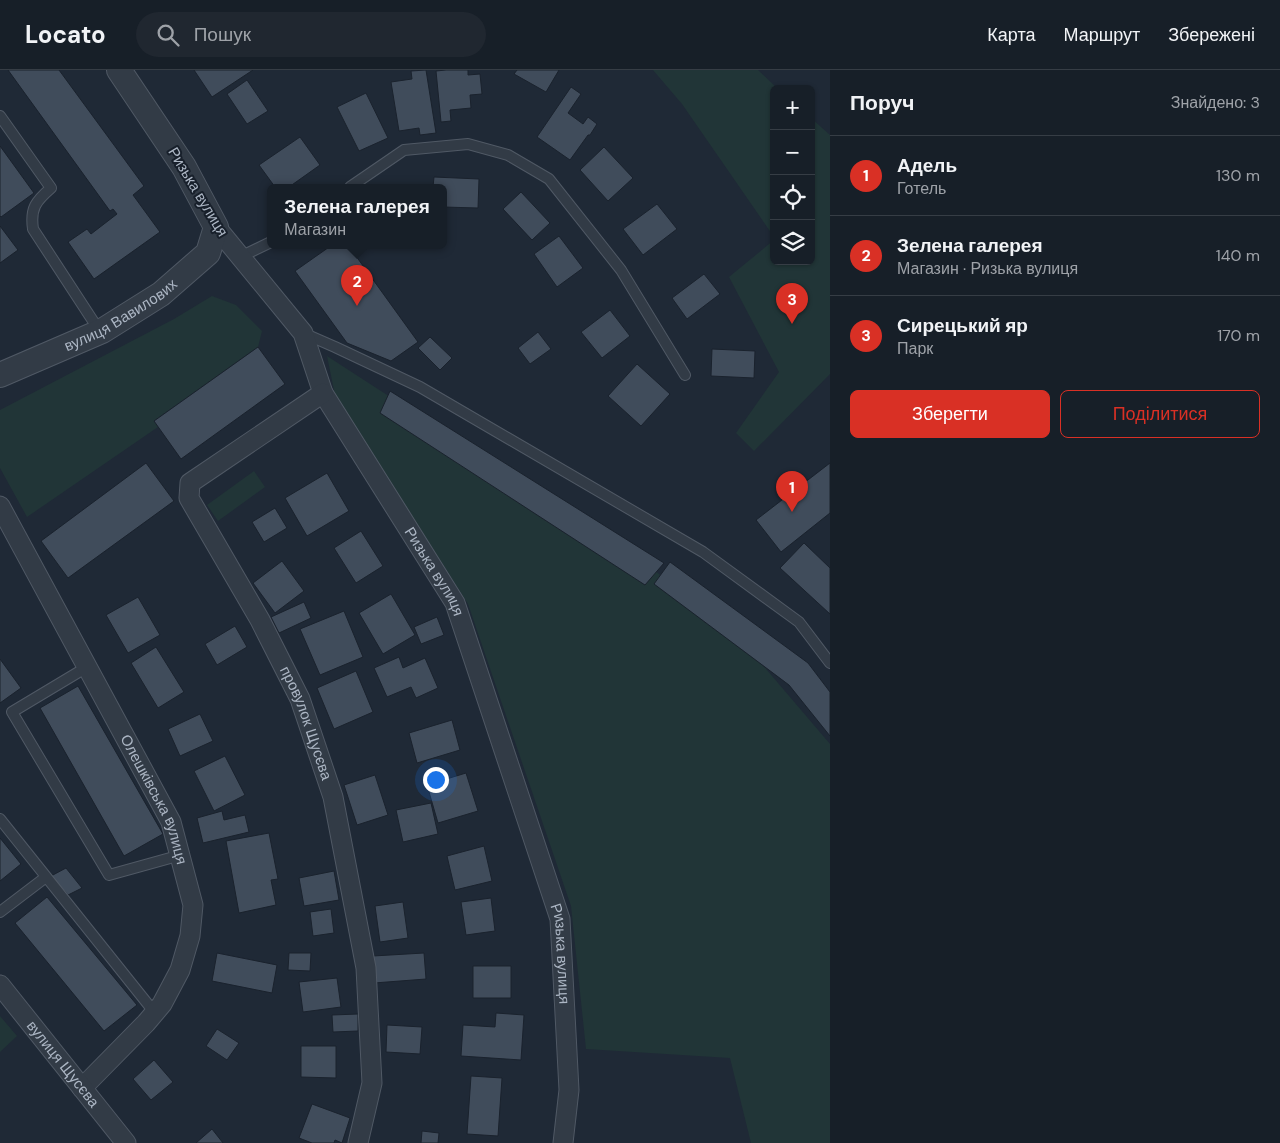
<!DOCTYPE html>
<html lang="uk">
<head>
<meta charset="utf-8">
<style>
	:root { --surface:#171f28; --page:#202730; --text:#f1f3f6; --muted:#9ea2a8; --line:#363d45; --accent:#d93025 }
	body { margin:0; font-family:"DM Sans",sans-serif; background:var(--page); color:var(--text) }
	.controls { position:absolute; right:15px; top:15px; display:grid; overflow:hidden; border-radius:8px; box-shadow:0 1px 4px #0004 }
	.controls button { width:45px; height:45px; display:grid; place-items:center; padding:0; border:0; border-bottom:1px solid var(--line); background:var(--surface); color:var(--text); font:25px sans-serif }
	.you { position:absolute; left:435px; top:709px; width:18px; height:18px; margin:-12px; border:4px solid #fff; border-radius:50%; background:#1a73e8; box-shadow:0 0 0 8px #1a73e833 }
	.badge { display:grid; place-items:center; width:32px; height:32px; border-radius:50%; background:var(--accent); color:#fff; font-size:16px; font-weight:700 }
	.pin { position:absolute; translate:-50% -41px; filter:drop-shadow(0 1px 2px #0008) }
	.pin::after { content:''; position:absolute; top:26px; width:18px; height:15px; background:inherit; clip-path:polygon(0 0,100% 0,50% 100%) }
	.popup { position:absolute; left:267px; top:114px; width:180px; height:65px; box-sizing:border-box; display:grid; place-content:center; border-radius:8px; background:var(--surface); filter:drop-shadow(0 1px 4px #0005); font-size:16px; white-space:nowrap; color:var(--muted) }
	.popup b { font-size:19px; color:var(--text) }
	.popup::after { content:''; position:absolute; left:50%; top:100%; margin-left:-10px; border:10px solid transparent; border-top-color:var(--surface) }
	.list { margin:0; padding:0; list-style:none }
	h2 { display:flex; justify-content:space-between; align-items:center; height:65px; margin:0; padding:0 20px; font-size:21px }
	h2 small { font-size:16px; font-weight:400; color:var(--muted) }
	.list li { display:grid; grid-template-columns:32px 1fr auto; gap:15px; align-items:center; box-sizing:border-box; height:80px; padding:0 20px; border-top:1px solid var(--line) }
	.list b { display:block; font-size:19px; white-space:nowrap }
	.list p { margin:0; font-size:16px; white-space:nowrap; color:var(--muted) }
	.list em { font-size:16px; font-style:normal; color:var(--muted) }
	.actions { display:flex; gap:10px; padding:15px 20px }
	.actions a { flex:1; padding:11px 0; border:1px solid var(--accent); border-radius:8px; text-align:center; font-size:18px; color:var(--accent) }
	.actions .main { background:var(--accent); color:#fff }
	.icon { flex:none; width:28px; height:28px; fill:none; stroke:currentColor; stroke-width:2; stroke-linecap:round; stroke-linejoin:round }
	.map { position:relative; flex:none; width:830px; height:1073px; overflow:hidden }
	header { display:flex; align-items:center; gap:30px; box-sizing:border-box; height:70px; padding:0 25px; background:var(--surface); border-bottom:1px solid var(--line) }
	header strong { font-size:24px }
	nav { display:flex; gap:28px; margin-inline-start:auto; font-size:18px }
	.search { width:350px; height:45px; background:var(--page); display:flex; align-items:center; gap:12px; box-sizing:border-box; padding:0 18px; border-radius:28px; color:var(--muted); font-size:19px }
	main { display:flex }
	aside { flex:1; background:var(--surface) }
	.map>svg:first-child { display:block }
	.green { fill:#213537 }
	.building { fill:#404c5b; stroke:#1a222d }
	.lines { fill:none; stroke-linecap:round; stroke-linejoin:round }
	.service-casing { stroke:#505965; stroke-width:12 }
	.minor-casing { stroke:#505965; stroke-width:21 }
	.tertiary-casing { stroke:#505965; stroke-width:26 }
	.service { stroke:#323b46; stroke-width:10 }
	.minor { stroke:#323b46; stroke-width:19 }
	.tertiary { stroke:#323b46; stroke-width:24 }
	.labels { text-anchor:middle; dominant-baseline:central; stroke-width:4; stroke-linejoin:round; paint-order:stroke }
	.street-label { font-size:15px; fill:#acb6c4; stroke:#18202b }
</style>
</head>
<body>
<header>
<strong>Locato</strong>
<div class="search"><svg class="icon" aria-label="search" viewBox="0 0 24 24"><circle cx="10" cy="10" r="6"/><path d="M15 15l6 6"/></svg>Пошук</div>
<nav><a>Карта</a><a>Маршрут</a><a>Збережені</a></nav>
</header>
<main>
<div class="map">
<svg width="830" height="1073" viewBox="0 0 830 1073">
	<rect width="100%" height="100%" fill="#1f2936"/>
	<path class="green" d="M653,0H758L778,19H774V167L682,34Z
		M811,48L830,65V304L754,381L736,363L779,302L729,207L774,170V191H811Z
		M212,226L236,235L262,261L258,277L154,351L158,357L27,447L0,398V340L174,249Z
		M327,286L646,493L754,585L830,674V1073H751L730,988L586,979L571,836L468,534L335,325Z
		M254,401L265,417L218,451L207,435Z
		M0,946L17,966L0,982Z"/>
	<path class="building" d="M8,0H59L144,116L133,125L160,162L94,209L68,172L87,159L91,164L117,144L113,139L110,141Z
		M194,0H253L212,27Z
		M426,0L436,63L420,65L419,58L399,61L391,12L412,9L411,1Z
		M446,0H468V5L480,4L482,24L470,25L471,38L450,40L451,51L441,52L436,1Z
		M517,0H559L546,22L514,4Z
		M247,10L268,41L247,54L227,24Z
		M571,17L581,24L568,43L583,54L588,47L597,54L590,65H588L570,90L537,67Z
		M366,23L388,68L359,81L337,37Z
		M300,67L320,95L289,117H275L259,95Z
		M0,76L34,123L1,147L0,146Z
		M604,77L633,108L608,131L580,100Z
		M434,107L479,109L478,138L443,137V117H433Z
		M521,122L550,153L532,170L503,139Z
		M657,134L677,159L643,185L623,159Z
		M0,156L18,180L0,193Z
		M559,166L583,198L557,217L534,184Z
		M332,175H348L418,272L391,291L347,273L295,201Z
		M704,204L720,224L687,249L672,228Z
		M610,240L630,266L602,288L581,262Z
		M538,262L551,279L530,294L518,278Z
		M430,267L452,288L440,300L418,278Z
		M258,277L285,314L181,389L154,351Z
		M712,279L755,281L754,308L711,306Z
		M637,294L670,324L641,356L608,326Z
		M390,321L664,493L645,515L380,343Z
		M146,393L174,431L68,508L41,471Z
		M830,393V443L781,482L756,450Z
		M327,403L349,441L307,466L285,428Z
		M275,438L287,458L264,472L252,452Z
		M361,461L383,496L356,513L334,478Z
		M804,473L830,498V544L780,498Z
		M282,491L304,521L275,543L253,513Z
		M670,492L808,593L830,622V666L789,615L654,514Z
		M391,524L415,565L383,584L359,543Z
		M138,527L160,565L128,583L106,545Z
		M304,532L311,548L279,563L271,547Z
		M344,541L363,587L320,605L300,559Z
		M437,547L444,565L421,574L414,557Z
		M235,556L247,577L217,595L205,574Z
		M156,577L184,622L158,638L131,593Z
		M399,587L403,598L425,588L438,618L416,628L411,617L387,627L374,598Z
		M0,589L21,618L0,633Z
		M356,601L373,642L334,659L317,618Z
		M78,616L163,764L124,786L40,638Z
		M200,644L213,671L180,686L168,659Z
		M452,650L460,680L417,693L409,663Z
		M225,686L245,725L214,741L194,701Z
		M466,703L478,741L438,753L427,715Z
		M375,705L388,745L357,755L344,715Z
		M431,733L438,764L403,772L396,740Z
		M222,741L224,750L245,745L249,762L203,773L197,748Z
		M269,763L278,809L271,810L276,835L239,843L226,771Z
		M0,768L21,794L0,811Z
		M484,776L492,811L455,820L447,786Z
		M66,798L82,818L68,825L51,806Z
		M334,801L339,830L304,836L299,808Z
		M47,827L137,935L104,961L15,853Z
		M491,828L495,861L466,865L461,832Z
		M403,832L408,868L380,872L375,836Z
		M331,839L334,863L313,866L310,842Z
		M217,883L277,895L272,923L212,911Z
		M289,883H311L310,901L288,900Z
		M424,883L426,909L374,913L373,886Z
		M473,896H511V928H473Z
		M337,908L341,937L303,942L299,912Z
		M496,943L524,945L521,990L461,986L463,955L495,957Z
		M358,944V961L333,962L332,945Z
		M387,955L422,957L420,984L386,982Z
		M217,959L239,973L227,990L206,976Z
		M301,976H336V1008L301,1007Z
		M154,990L173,1012L151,1030L133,1009Z
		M471,1006L502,1008L498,1066L467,1064Z
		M312,1034L350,1048L342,1073L335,1070L334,1073H312L299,1068Z
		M212,1059L223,1073H196Z
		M422,1061L439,1063L438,1073H421Z"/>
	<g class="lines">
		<defs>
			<path id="service" d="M0,46L51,118C36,131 30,138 33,159L95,254L101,261
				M350,117L404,80L468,74L508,85L549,109L621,200L685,305
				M240,187L271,172
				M303,263L335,277L420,317L703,482L799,552L830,593
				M87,597L12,642L109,805L181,785
				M0,749L155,943
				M0,842L46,807"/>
			<g id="minor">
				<path id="s1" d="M216,157L303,263L323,323L455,533L560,849L569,1020L563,1073"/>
				<path id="s2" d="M323,323L190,413L189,428L260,550L300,629L333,727L366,898L372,1013L358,1073"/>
				<path id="s3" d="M0,436L171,752L193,835L190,866L180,900L162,934L146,953L82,1018"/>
				<path id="s4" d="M0,915L126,1073"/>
			</g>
			<g id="tertiary">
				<path id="s5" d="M0,305L102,261L161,224L208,183L216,157L184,97L119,0"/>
			</g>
		</defs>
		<use href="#service" class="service-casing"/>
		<use href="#minor" class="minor-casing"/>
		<use href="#tertiary" class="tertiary-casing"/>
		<use href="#service" class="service"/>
		<use href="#minor" class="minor"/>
		<use href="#tertiary" class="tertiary"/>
	</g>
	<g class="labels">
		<g class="street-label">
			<text transform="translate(198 122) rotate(59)">Ризька вулиця</text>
			<text stroke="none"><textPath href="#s5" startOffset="135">вулиця Вавилових</textPath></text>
			<text stroke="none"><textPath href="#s1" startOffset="411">Ризька вулиця</textPath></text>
			<text stroke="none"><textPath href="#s2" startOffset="430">провулок Щусєва</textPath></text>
			<text stroke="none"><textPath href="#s3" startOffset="332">Олешківська вулиця</textPath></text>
			<text stroke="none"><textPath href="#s1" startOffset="816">Ризька вулиця</textPath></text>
			<text stroke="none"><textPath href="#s4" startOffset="101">вулиця Щусєва</textPath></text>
		</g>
	</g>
</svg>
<div class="controls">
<button>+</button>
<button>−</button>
<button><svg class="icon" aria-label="locate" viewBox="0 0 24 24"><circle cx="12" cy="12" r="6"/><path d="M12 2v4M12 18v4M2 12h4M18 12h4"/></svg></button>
<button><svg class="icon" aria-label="layers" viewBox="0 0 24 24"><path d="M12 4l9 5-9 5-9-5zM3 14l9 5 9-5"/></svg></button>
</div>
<div class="you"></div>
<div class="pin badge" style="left:792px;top:442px">1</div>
<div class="pin badge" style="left:357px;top:236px">2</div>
<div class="popup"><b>Зелена галерея</b>Магазин</div>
<div class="pin badge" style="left:792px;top:254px">3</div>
</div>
<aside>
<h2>Поруч<small>Знайдено: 3</small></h2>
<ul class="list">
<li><span class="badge">1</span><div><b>Адель</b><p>Готель</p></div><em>130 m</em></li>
<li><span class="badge">2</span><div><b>Зелена галерея</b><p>Магазин · Ризька вулиця</p></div><em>140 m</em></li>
<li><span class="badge">3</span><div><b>Сирецький яр</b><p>Парк</p></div><em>170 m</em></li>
</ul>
<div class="actions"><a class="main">Зберегти</a><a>Поділитися</a></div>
</aside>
</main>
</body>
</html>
